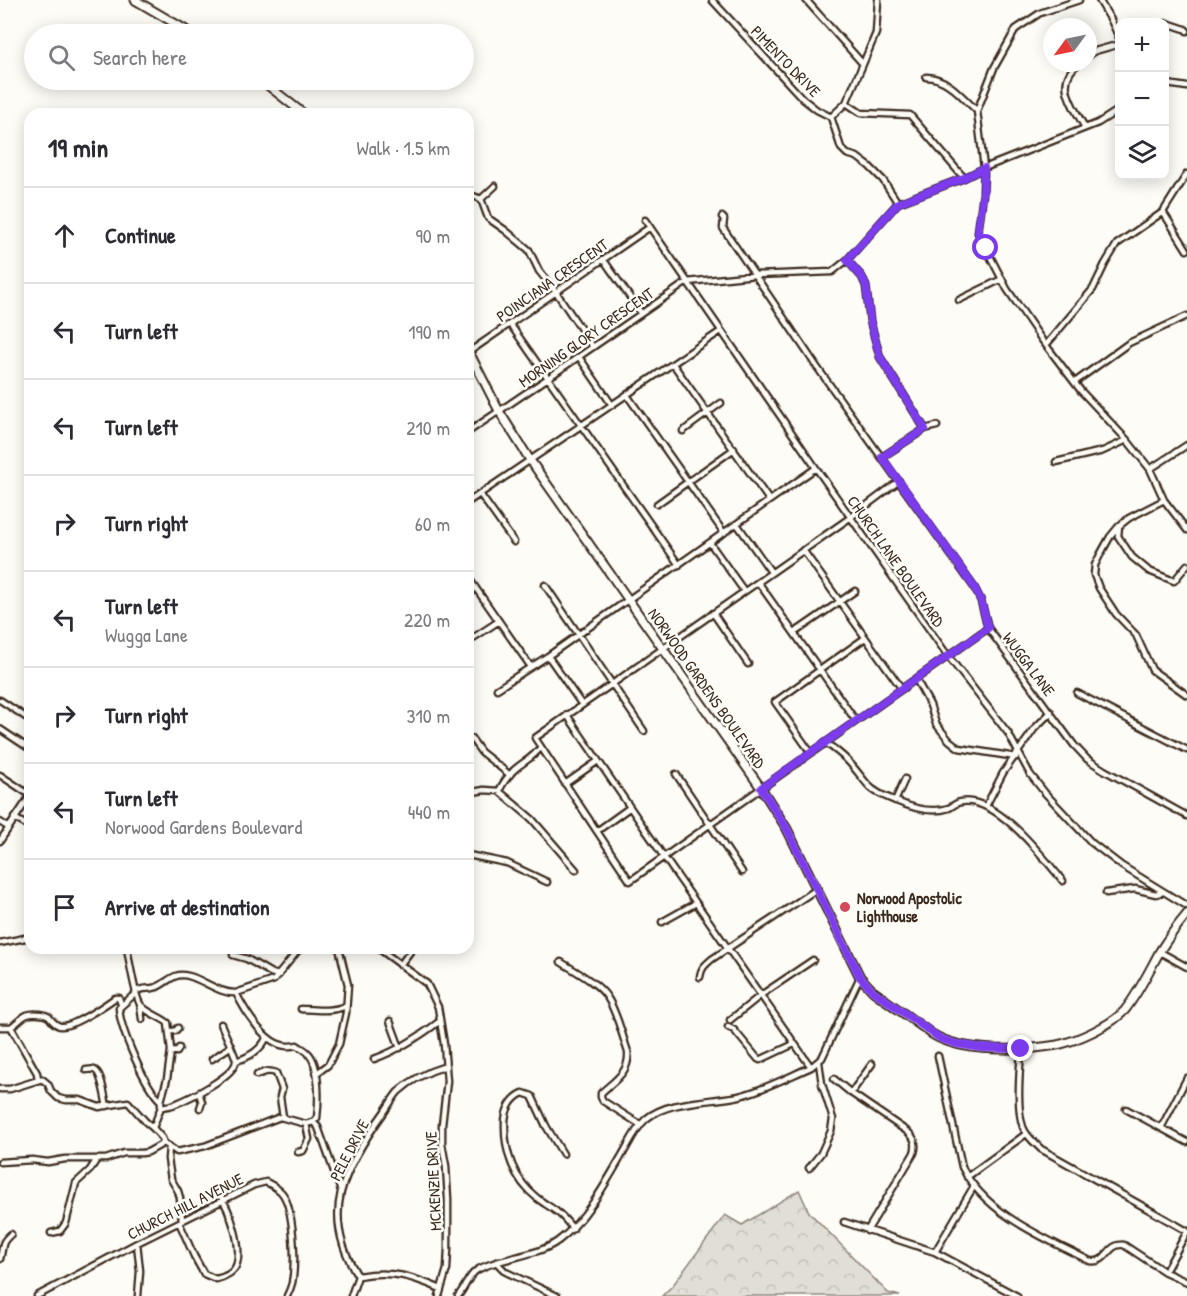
<!DOCTYPE html>
<html lang="en">
<head>
<meta charset="utf-8">
<style>
	:root { --surface:#fff; --page:#f7f7f7; --text:#2b2b33; --muted:#7c7c81; --line:#e1e1e2 }
	body { margin:0; font-family:"Patrick Hand",sans-serif; background:var(--page); color:var(--text) }
	.controls { position:absolute; right:18px; top:18px; display:grid; overflow:hidden; border-radius:12px; box-shadow:0 3px 15px #0003 }
	.controls button { width:54px; height:54px; display:grid; place-items:center; padding:0; border:0; border-bottom:2px solid var(--line); background:var(--surface); color:var(--text); font:30px sans-serif }
	.compass { position:absolute; left:1043px; top:18px; width:54px; height:54px; border-radius:50%; background:var(--surface); box-shadow:0 3px 15px #0003; rotate:237deg }
	.stop { position:absolute; width:18px; height:18px; margin:-14px; border:4px solid #7c3aed; border-radius:50%; background:#fff }
	.stop.end { background:#7c3aed; border-color:#fff; box-shadow:0 2px 6px #0008 }
	.list { margin:0; padding:0; list-style:none }
	h2 { display:flex; justify-content:space-between; align-items:center; height:78px; margin:0; padding:0 24px; font-size:26px }
	h2 small { font-size:20px; font-weight:400; color:var(--muted) }
	.list li { display:grid; grid-template-columns:39px 1fr auto; gap:18px; align-items:center; box-sizing:border-box; height:96px; padding:0 24px; border-top:2px solid var(--line) }
	.list b { display:block; font-size:22px; white-space:nowrap }
	.list p { margin:0; font-size:20px; white-space:nowrap; color:var(--muted) }
	.list em { font-size:20px; font-style:normal; color:var(--muted) }
	.icon { flex:none; width:33px; height:33px; fill:none; stroke:currentColor; stroke-width:2; stroke-linecap:round; stroke-linejoin:round }
	.map { position:relative; flex:none; width:1187px; height:1296px; overflow:hidden }
	.search { position:absolute; background:var(--surface); box-shadow:0 3px 15px #0003; left:24px; top:24px; width:450px; height:66px; display:flex; align-items:center; gap:15px; box-sizing:border-box; padding:0 21px; border-radius:33px; color:var(--muted); font-size:22px }
	.panel { position:absolute; background:var(--surface); box-shadow:0 3px 15px #0003; left:24px; top:108px; width:450px; height:846px; border-radius:18px }
	.map>svg:first-child { display:block }
	.forest { fill:url(#forest-crowns); stroke:#8e847a; stroke-width:1.5 }
	.lines { fill:none; stroke-linecap:round; stroke-linejoin:round }
	.street-casing { stroke:#3b2a1e; stroke-width:9 }
	.secondary-casing { stroke:#3b2a1e; stroke-width:11 }
	.street { stroke:#fdfcf7; stroke-width:4.5 }
	.secondary { stroke:#fdfcf7; stroke-width:7 }
	.route { stroke:#7c3aed; stroke-width:8 }
	.poi-dot { fill:#d1495b; stroke:#fdfcf7; stroke-width:2 }
	.labels { text-anchor:middle; dominant-baseline:central; stroke-width:5; stroke-linejoin:round; paint-order:stroke }
	.street-label { font-size:16px; fill:#3b2a1e; stroke:#fdfcf7 }
	.poi-label { font-size:16px; font-weight:bold; fill:#3b2a1e; stroke:#fdfcf7; text-anchor:start }
</style>
</head>
<body>
<div class="map">
<svg width="1187" height="1296" viewBox="0 0 1187 1296">
	<defs>
		<pattern id="forest-crowns" width="20" height="18" patternUnits="userSpaceOnUse" patternTransform="scale(1.5)"><rect width="20" height="18" fill="#e1ded7"/><path d="M2 6a3 3 0 1 1 6 0M12 15a3 3 0 1 1 6 0" fill="none" stroke="#c2bfb8"/></pattern>
	</defs>
	<rect width="100%" height="100%" fill="#fdfcf7"/>
	<filter id="ink" filterUnits="userSpaceOnUse"><feTurbulence type="fractalNoise" baseFrequency=".0167" numOctaves="2"/><feDisplacementMap in="SourceGraphic" scale="12" xChannelSelector="R" yChannelSelector="G"/><feConvolveMatrix kernelMatrix="1 2 1 2 8 2 1 2 1" color-interpolation-filters="sRGB"/></filter>
	<g filter="url(#ink)">
		<path class="forest" d="M799,1190L809,1212L888,1293L900,1296H662L673,1285L725,1215L742,1225Z"/>
		<g class="lines">
			<defs>
				<path id="street" d="M712,0L803,99L817,110L831,117
					M806,0L863,64
					M1079,0L1040,13L1016,29L994,68L977,111L984,168L983,194L978,233L1007,289L1042,340L1081,391L1127,440L1150,469L1164,500L1187,530
					M1099,0L1111,20L1120,40
					M1164,24L1167,23L1185,29L1187,31
					M1088,56L1095,51L1120,44
					M1079,63C1053,83 1074,106 1085,128
					M926,77C947,77 962,97 977,111
					M1164,85L1167,84L1187,87
					M846,103L861,113L910,115L964,178
					M831,117L846,103L863,64L876,33L878,0
					M831,117L841,148L847,154L857,157L869,166L883,180L898,203
					M1187,174L1163,212L1187,250
					M468,194L481,199L488,218L505,230L529,250L539,271L556,292L593,347
					M481,199L495,186
					M722,217L724,219L723,228L817,367L974,587L981,601L988,628L1074,745L1087,759L1104,770L1187,816
					M645,220L816,468L948,656L1008,733L1030,774L1045,793L1092,843L1122,866L1187,906
					M603,259L641,313
					M847,260L862,277L866,286L870,321L880,357L925,429
					M959,300L1002,279
					M510,324L679,565
					M1046,345L1093,289L1105,264L1117,244L1163,212
					M469,352L650,227
					M579,357L612,405
					M673,364L769,500
					M1075,382L1129,343L1187,316
					M627,395L724,533
					M683,431L721,403
					M468,432L548,378L687,282L755,275L832,272L847,260L898,203L964,178L984,168L1098,123L1120,109
					M882,457L925,429L937,426
					M1056,462L1103,451L1127,440
					M1150,469L1187,445
					M899,481L851,517L535,738L630,881L988,628
					M480,494L514,542
					M1164,500L1129,518L1119,526L1118,536L1132,557L1149,571L1174,581L1187,565
					M468,502L721,331
					M657,504L734,449
					M737,524L771,572
					M1119,526L1110,537L1100,555L1095,565L1094,575L1099,588L1116,614L1136,635L1152,670L1187,695
					M710,543L744,591
					M803,550L902,689
					M468,577L531,667
					M758,582L856,721
					M545,585L644,731
					M713,613L748,664
					M794,633L855,591
					M470,640L499,621
					M548,656L582,705
					M916,679L930,705L936,724L949,740L959,748L1016,757
					M497,689L548,656L816,468
					M1077,693L1187,750
					M0,700L30,720
					M567,715L664,857L811,1067
					M0,729L30,749
					M471,738L481,752L510,775
					M826,743C833,748 841,754 847,760C855,768 861,777 868,785C875,793 886,797 896,801C912,808 931,814 949,808C953,806 957,802 961,802C997,796 1042,856 1063,881
					M541,747C532,759 524,761 514,770C507,777 503,783 499,791L532,819L576,870
					M811,753L775,702L865,638
					M676,774L742,872
					M0,775L30,795
					M565,784L598,761
					M468,793L484,790L499,791
					M895,801L905,779
					M986,806L1003,773L1035,728L1051,712
					M14,818L30,827
					M0,822L8,827
					M597,831L629,808
					M0,841L30,796
					M468,855L507,863L547,882
					M1106,893L1135,889L1156,894L1163,892
					M662,922L696,903
					M0,943L30,937
					M69,948H74
					M127,948C129,959 135,996 140,1004C146,1013 160,1016 168,1023L171,1051L167,1079L161,1101V1107L153,1128L162,1138L164,1143L177,1152L205,1146L280,1117L306,1124L313,1122L317,1118C319,1101 320,1067 309,1054C306,1050 301,1048 297,1045C294,1046 291,1046 287,1046C265,1045 245,1011 236,993
					M378,948L427,984L438,1007L444,1044L447,1081L442,1125V1144L446,1166L448,1199V1249L447,1269L439,1296
					M1160,952L1187,967
					M233,955L247,959L271,973L279,975
					M561,962C575,971 598,983 607,997C617,1012 622,1035 628,1052C630,1072 615,1080 601,1093V1097L603,1101L641,1125
					M400,965L413,948
					M700,977C701,968 705,965 712,959L817,889
					M136,991C144,987 152,990 159,986C165,983 170,978 176,976C193,970 215,994 236,993L274,980L300,948
					M136,993L119,1008C120,1029 145,1087 161,1101
					M140,1004L142,1019
					M301,1009C316,1010 331,1012 346,1006
					M730,1020L761,995L813,960
					M390,1021L400,1048
					M0,1027H11C23,1019 23,1012 40,1014C46,1015 44,1014 49,1017C52,1021 55,1025 60,1026C72,1028 105,1005 115,998H119L121,1004
					M11,1027L37,1073L38,1079
					M728,1027L734,1030L758,1059L760,1060L794,1044
					M169,1031H175L178,1028
					M1021,1049C1020,1070 1016,1108 1023,1127C1026,1136 1034,1142 1041,1149L1187,1231
					M171,1051L177,1052L179,1048
					M938,1056L962,1167C985,1214 1045,1238 1090,1261C1109,1264 1106,1243 1124,1245L1165,1272L1187,1282
					M212,1059L230,1047
					M374,1059C399,1050 419,1037 440,1021
					M236,1061C250,1057 261,1050 267,1037
					M86,1070C90,1070 93,1068 96,1071C102,1075 105,1099 107,1106
					M317,1073L328,1065L339,1044L346,1013L348,985L339,948
					M257,1075C264,1072 268,1070 276,1073L282,1089L280,1097L283,1117
					M834,1079L851,1093L908,1132C915,1138 917,1144 914,1153L867,1231
					M0,1089H10L42,1079L48,1084L51,1091L58,1098L66,1100H80L99,1107L128,1102L146,1122L153,1128
					M199,1093L202,1102L200,1108
					M851,1093L872,1064
					M161,1107C166,1106 171,1106 175,1104C188,1099 237,1075 236,1060C235,1054 224,1032 221,1024
					M1126,1109L1187,1142
					M313,1122L318,1127L341,1191
					M1161,1128L1187,1078
					M169,1146L168,1159L171,1179L178,1191L180,1198L182,1221
					M298,1152L303,1151L309,1139L306,1124
					M563,1154L546,1126L532,1096L523,1093C511,1098 505,1111 505,1123C504,1152 514,1180 537,1198C543,1203 551,1207 557,1212C563,1216 568,1223 573,1229
					M0,1162L32,1160L48,1162L65,1159H106L124,1153H142L148,1152L164,1143
					M809,1168L821,1153L831,1131L833,1119L822,1084L819,1062
					M967,1177L1026,1134
					M179,1222L194,1256L204,1274L216,1279C225,1277 235,1272 237,1263C242,1244 230,1211 220,1195
					M844,1222L935,1252L1017,1296
					M51,1233L60,1231L66,1223L76,1183L90,1170L97,1159
					M137,1243L140,1271L138,1296
					M935,1252L974,1186
					M0,1259C4,1244 0,1244 11,1234
					M496,1262L506,1272L557,1296
					M1167,1268L1187,1232
					M358,1276C342,1251 334,1222 341,1192C348,1166 369,1133 385,1111C389,1105 393,1098 398,1092C412,1079 429,1071 446,1066
					M37,1296L137,1243L254,1185L266,1182C272,1185 278,1188 282,1193C294,1208 296,1263 292,1283C291,1287 289,1292 287,1296
					M351,1296L358,1276C391,1270 411,1276 441,1289
					M458,1296C465,1288 468,1276 477,1270C482,1267 488,1265 494,1263C515,1256 540,1254 558,1241C584,1222 605,1185 621,1157C629,1144 635,1129 646,1119C668,1100 711,1102 739,1096C764,1090 788,1077 811,1067L822,1058L860,977"/>
				<path id="secondary" d="M135,0L193,34
					M261,80L304,114
					M468,350L499,411L530,460L761,788L787,829L860,977L873,991L932,1034C962,1053 1022,1051 1057,1045C1076,1041 1112,1025 1125,1010C1139,992 1149,971 1160,951C1168,938 1177,926 1187,914"/>
			</defs>
			<use href="#street" class="street-casing"/>
			<use href="#secondary" class="secondary-casing"/>
			<use href="#street" class="street"/>
			<use href="#secondary" class="secondary"/>
		</g>
	</g>
	<g class="lines" filter="url(#ink)">
		<path class="route" d="M986,248L978,232L983,194L984,168L964,178L898,203L847,260L862,277L866,286L870,321L880,357L925,429L882,457L974,587L981,601L988,628L761,788L787,829L860,977L873,991L941,1039L957,1044L982,1048L1021,1049"/>
	</g>
	<circle class="poi-dot" cx="845" cy="907" r="6"/>
	<g class="labels">
		<g class="street-label">
			<text transform="translate(786 61) rotate(46)">PIMENTO DRIVE</text>
			<text transform="translate(552 280) rotate(-35)">POINCIANA CRESCENT</text>
			<text transform="translate(586 337) rotate(-35)">MORNING GLORY CRESCENT</text>
			<text transform="translate(896 561) rotate(55)">CHURCH LANE BOULEVARD</text>
			<text transform="translate(1029 664) rotate(53)">WUGGA LANE</text>
			<text transform="translate(707 688) rotate(55)">NORWOOD GARDENS BOULEVARD</text>
			<text transform="translate(349 1150) rotate(-63)">PELE DRIVE</text>
			<text transform="translate(433 1181) rotate(-93)">MCKENZIE DRIVE</text>
			<text transform="translate(185 1206) rotate(-27)">CHURCH HILL AVENUE</text>
		</g>
		<g class="poi-label">
			<text x="857" y="898">Norwood Apostolic<tspan x="857" dy="18">Lighthouse</tspan></text>
		</g>
	</g>
</svg>
<div class="controls">
<button>+</button>
<button>−</button>
<button><svg class="icon" aria-label="layers" viewBox="0 0 24 24"><path d="M12 4l9 5-9 5-9-5zM3 14l9 5 9-5"/></svg></button>
</div>
<svg class="compass" viewBox="-18 -18 36 36"><path d="M0-13l5 13h-10z" fill="#e53935"/><path d="M0 13l5-13h-10z" fill="#7c7c81"/></svg>
<div class="stop" style="left:986px;top:248px"></div>
<div class="stop end" style="left:1021px;top:1049px"></div>
<div class="search"><svg class="icon" aria-label="search" viewBox="0 0 24 24"><circle cx="10" cy="10" r="6"/><path d="M15 15l6 6"/></svg>Search here</div>
<section class="panel">
<h2>19 min<small>Walk · 1.5 km</small></h2>
<ul class="list">
<li><svg class="icon" aria-label="ahead" viewBox="0 0 24 24"><path d="M12 20V5M6 11l6-6 6 6"/></svg><div><b>Continue</b></div><em>90 m</em></li>
<li><svg class="icon" aria-label="left" viewBox="0 0 24 24"><path d="M17 20v-9H6M10 6l-5 5 5 5"/></svg><div><b>Turn left</b></div><em>190 m</em></li>
<li><svg class="icon" aria-label="left" viewBox="0 0 24 24"><path d="M17 20v-9H6M10 6l-5 5 5 5"/></svg><div><b>Turn left</b></div><em>210 m</em></li>
<li><svg class="icon" aria-label="right" viewBox="0 0 24 24"><path d="M7 20v-9h11M14 6l5 5-5 5"/></svg><div><b>Turn right</b></div><em>60 m</em></li>
<li><svg class="icon" aria-label="left" viewBox="0 0 24 24"><path d="M17 20v-9H6M10 6l-5 5 5 5"/></svg><div><b>Turn left</b><p>Wugga Lane</p></div><em>220 m</em></li>
<li><svg class="icon" aria-label="right" viewBox="0 0 24 24"><path d="M7 20v-9h11M14 6l5 5-5 5"/></svg><div><b>Turn right</b></div><em>310 m</em></li>
<li><svg class="icon" aria-label="left" viewBox="0 0 24 24"><path d="M17 20v-9H6M10 6l-5 5 5 5"/></svg><div><b>Turn left</b><p>Norwood Gardens Boulevard</p></div><em>440 m</em></li>
<li><svg class="icon" aria-label="arrive" viewBox="0 0 24 24"><path d="M6 21V4h12l-3 4 3 4H6"/></svg><div><b>Arrive at destination</b></div></li>
</ul>
</section>
</div>
</body>
</html>
